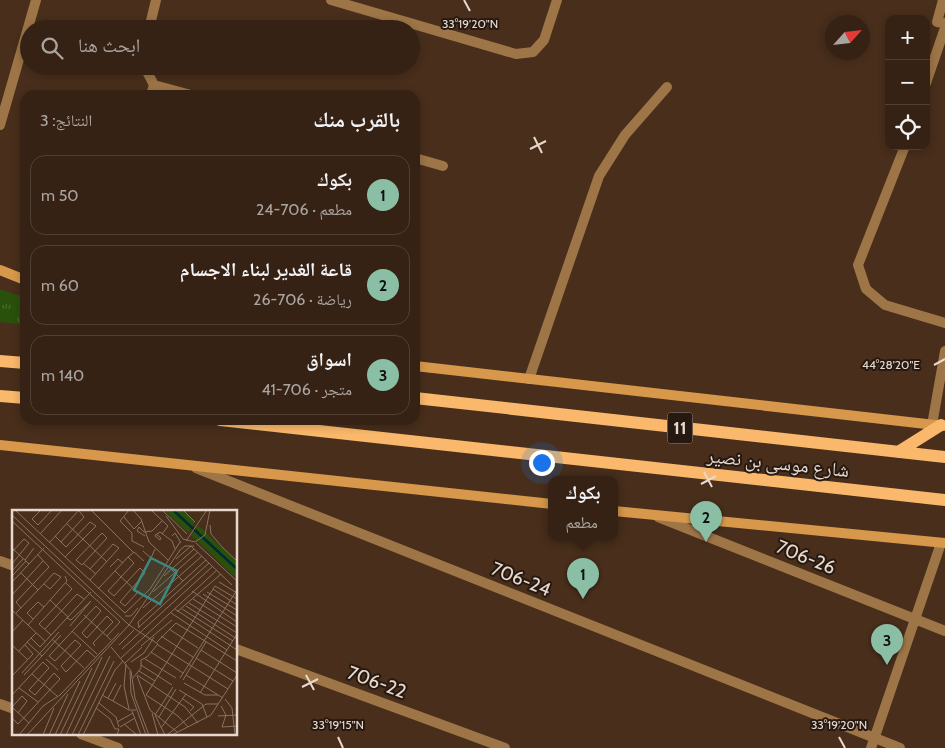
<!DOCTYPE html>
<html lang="ar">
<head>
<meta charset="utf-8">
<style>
	:root { --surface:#362214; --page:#3d2a1d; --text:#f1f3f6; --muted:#aaa4a0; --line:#503f34; --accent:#8abfa5 }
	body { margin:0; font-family:Cabin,"Noto Naskh Arabic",sans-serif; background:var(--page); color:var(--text); direction:rtl }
	.controls { position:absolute; right:15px; top:15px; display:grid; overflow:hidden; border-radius:10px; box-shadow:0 2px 8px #0003 }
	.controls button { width:45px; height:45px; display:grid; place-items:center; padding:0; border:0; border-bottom:1px solid var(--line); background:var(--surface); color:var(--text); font:25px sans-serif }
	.compass { position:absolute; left:825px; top:15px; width:45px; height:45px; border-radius:50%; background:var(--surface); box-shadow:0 2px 8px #0003; rotate:63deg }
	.you { position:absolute; left:541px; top:462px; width:18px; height:18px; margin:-12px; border:4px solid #fff; border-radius:50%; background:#1a73e8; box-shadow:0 0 0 8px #1a73e833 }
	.badge { display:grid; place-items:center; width:32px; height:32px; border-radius:50%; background:var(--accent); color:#111; font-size:16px; font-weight:700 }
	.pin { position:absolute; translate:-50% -41px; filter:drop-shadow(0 1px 2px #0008) }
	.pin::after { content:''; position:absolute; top:26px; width:18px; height:15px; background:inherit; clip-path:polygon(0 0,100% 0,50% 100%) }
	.popup { position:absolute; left:548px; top:476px; width:70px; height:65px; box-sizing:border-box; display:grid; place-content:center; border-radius:10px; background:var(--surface); filter:drop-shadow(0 1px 4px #0005); font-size:16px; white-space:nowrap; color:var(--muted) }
	.popup b { font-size:19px; color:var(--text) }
	.popup::after { content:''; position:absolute; left:50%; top:100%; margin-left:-10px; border:10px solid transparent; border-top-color:var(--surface) }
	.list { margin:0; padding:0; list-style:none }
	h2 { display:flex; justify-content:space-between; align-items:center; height:65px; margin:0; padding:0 20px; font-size:21px }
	h2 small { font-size:16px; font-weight:400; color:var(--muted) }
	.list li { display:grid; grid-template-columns:32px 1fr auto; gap:15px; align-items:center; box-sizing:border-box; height:80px; margin:0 10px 10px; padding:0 10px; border:1px solid var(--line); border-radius:15px }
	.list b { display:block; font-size:19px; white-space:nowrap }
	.list p { margin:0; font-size:16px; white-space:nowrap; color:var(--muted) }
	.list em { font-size:16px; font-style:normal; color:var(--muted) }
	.icon { flex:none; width:28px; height:28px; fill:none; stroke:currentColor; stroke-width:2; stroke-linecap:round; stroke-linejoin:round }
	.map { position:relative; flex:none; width:945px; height:748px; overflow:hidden; direction:ltr }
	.search { position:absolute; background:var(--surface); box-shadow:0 2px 8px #0003; left:20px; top:20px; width:400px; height:55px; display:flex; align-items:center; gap:12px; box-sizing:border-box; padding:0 18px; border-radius:28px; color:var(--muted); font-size:19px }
	.panel { position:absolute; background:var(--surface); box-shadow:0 2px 8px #0003; left:20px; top:90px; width:400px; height:335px; border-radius:15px; direction:rtl }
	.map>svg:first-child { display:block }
	.grass { fill:url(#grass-tufts) }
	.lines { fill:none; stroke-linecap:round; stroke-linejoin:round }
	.street { stroke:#9d7547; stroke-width:10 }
	.secondary { stroke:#d7984b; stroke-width:10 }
	.primary { stroke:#f9b86b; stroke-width:12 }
	.ticks { fill:none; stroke:#e9d8cd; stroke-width:2 }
	.labels { text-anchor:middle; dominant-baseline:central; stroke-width:4; stroke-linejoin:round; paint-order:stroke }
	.shield { fill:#251911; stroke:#ae9f95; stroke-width:1 }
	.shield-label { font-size:18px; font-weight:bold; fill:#e9d8cd }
	.street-label { font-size:19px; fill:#e9d8cd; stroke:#251911 }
	.inset-river { fill:none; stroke:#012a34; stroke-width:2.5 }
	.inset-road { fill:none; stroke:#887262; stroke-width:1 }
	.view { fill:#3b8a81; fill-opacity:0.15; stroke:#3b8a81; stroke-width:2.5 }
	.inset-edge { fill:none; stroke:#e9d8cd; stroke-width:2.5 }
	.ticks-label { font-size:12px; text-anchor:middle; fill:#e9d8cd; stroke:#251911; stroke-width:4; stroke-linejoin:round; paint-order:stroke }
</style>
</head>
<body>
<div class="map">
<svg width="945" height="748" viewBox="0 0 945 748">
	<defs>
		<pattern id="grass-tufts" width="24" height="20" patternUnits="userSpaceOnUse" patternTransform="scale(1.25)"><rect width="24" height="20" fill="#2a510c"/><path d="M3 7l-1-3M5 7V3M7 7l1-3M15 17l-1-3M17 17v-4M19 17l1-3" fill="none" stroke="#49692e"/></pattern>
	</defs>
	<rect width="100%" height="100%" fill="#482e1b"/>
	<path class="grass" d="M0,289L25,298V325L0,322Z"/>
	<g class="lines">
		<path class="street" d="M331,0L516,54L533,52L544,40L557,0
			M943,0L937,22L945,23
			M149,29L156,0
			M144,66L154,85L151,95
			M926,83L945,28
			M154,85L191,95
			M0,125L36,0
			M905,146L858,265L866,289L885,305L945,323
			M415,158L443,166
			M529,379L599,176L625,135L667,87
			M932,425L945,351
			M196,468L900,748
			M658,517L945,631
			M0,561L14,566
			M236,649L505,748
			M0,704L14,709
			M81,734L118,748
			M871,748L941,543"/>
		<path class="secondary" d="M0,270L25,280
			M415,366L944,426
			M0,445L552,504
			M614,511L945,543"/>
		<path class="primary" d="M0,361L25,363
			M0,396L25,398
			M415,398L945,457
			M220,420L945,500
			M898,452L941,425"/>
	</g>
	<path class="ticks" d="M464,0L470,11M534,137L542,153M530,149L546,141M934,365L945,359M704,472L712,487M701,484L716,476M306,675L314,690M302,687L318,679M338,737L343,748M839,737L845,748"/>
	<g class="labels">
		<rect class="shield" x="667.5" y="412.5" width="25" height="31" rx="4"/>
		<g class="shield-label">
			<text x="680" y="428">11</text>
		</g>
		<g class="street-label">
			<text transform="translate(778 463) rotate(6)">شارع موسى بن نصير</text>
			<text transform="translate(806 557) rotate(22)">706-26</text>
			<text transform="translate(521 579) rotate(22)">706-24</text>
			<text transform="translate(377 682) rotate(20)">706-22</text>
		</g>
	</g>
	<g transform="translate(12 510)">
		<rect width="225" height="225" fill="#482e1b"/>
		<path d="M152,0H170L183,12L176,23ZM186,15L225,52V69L179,25Z" fill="#2a510c"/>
		<path class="inset-river" d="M161,0L225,59"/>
		<path class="inset-road" d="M3,0L113,103L138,79L168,32M29,0L20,9L26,15L40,0M79,0L121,42M117,0L108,11L120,23V31L132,37M121,0L129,9L137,32L156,50M139,0L156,16L150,24M150,0L175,24M171,0L183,12M0,5L117,115M154,6L171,29L183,32L193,25L198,0M112,7L122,19L130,11M0,11L108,112L95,126M55,14L95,52M198,15L199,24L211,38M90,23L95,28L70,55L64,50ZM28,24L50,0M144,24L149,28L148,30L143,26ZM145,24L148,22L160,31L163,39M43,26L54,37L78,12L84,16L53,47M133,26L125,21L127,17L132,22L140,21L150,11M160,26L163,23L169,33M174,31L195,0M49,32L72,7L67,1M37,33L67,0M184,33L225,71M210,37L225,51M0,38L17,54M131,41L139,48L143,39M167,41L173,36H182M0,42L12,29L17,33L0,54M116,47L122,42L132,51M164,49L179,36L220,75M13,50L22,38M71,53L84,64M98,57L106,49L111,53M157,57L171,71M78,59L101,34L107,38L78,70M0,61L11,49M103,61L126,83M9,63L26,80M1,65L14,51M152,66L182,39M0,72L32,38M207,72L225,83M86,79L116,47L122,53L96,81L102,86L128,58L133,63L108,92L113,96L126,82M201,79L225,95M180,81L225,112M141,82L186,42M195,82L225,100M191,84L225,106M0,85L31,51M181,89L225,117M38,90L56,107M177,93L225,123M174,96L225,129M9,98L4,92L37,57L26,45M131,98L190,46M163,99L225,140M170,99L221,131M0,100L33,131M165,102L209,64M4,103L26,80L42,63L49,67L38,79L32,74M159,103L215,140M72,105L99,130M113,106H119L126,98M55,108L59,110L79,91L58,116M21,109L15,103L26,92L32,97M16,115L55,71L53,66M117,115L146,134L135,147L129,150V158L121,168M127,117L197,53M127,118L126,112L194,50M33,119L65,84L72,89M157,119L186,138M60,121L85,144M0,122L11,110M24,123L19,128L28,137L79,82M39,125L27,114L60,79L54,73M149,126L181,147M40,129L72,158M145,132L164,113L225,151M0,135L16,150M107,135L122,120M146,135L216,179M83,136L81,133L101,112L95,106L75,128L70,123L89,101L84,96L37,146L43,151L63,130L69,135L49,156L54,162L75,140L83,147M129,136L160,110M99,137L119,161L123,188L137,225M110,139L201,56M189,140L225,163M7,141L19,128M139,142L171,163M30,146L49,125M109,148L205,60M184,148L221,171M34,149L46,160M133,149L164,168M119,152L132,143L142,127M113,153L130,137M114,154L112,176L117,199M129,155L160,175M118,161L119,183L134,225M127,161L143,171M10,163L47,122M20,164L45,186M12,165L30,146L15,132M125,165L173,197L186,213M174,165L211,188M0,166L21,144L13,135M125,166L138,200L165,222M168,168L225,80M171,170L194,132M172,173L193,185H206M7,178L26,192M167,180L190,194L195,207M188,183L225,124M0,185L31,152L37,158L17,180L23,185L42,163L48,169L6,214L0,208M90,185L117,200H124M134,185L203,76L225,89M134,185L166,206L176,217M96,188L104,173M171,189L182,197L178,201M213,189L220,198L223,225M101,191L109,175M87,193L104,207L107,217M209,196L214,205L210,217M0,197L10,186L15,191L6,203M0,197L17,213M84,198L98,209L103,219H107L105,225M120,201L129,225M140,203L146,225M206,206L225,205M147,207L164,179M105,212L121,203M112,214L125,225M108,217L123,208M210,217L225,216M149,218L174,184M7,225L31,196L48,185L107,123M15,225L117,115L168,40M31,225L42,198M37,225L56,184M43,225L68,171M48,225L80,158M54,225L90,147M60,225L98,146M66,225L102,151M71,225L103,160L111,151M153,225L143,205L161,177M155,225L194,194H206M160,225L199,205L225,165"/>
		<path class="view" d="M139,48L165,61L148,94L122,80Z"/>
		<rect width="225" height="225" class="inset-edge"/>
	</g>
	<g class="ticks-label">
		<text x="470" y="28">33°19'20"N</text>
		<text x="891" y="369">44°28'20"E</text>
		<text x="338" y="729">33°19'15"N</text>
		<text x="839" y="729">33°19'20"N</text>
	</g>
</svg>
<div class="controls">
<button>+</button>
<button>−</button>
<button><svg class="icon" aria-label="locate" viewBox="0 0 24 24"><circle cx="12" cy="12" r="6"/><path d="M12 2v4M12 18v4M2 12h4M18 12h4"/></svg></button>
</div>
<svg class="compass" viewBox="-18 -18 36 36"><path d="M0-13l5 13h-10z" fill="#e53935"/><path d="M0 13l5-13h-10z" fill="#aaa4a0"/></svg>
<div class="you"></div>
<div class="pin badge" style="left:583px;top:599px">1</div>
<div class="popup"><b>بكوك</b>مطعم</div>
<div class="pin badge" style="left:706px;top:542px">2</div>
<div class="pin badge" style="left:887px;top:665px">3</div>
<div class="search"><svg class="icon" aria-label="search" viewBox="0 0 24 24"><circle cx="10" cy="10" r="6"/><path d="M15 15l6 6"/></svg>ابحث هنا</div>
<section class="panel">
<h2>بالقرب منك<small>النتائج: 3</small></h2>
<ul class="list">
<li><span class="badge">1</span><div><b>بكوك</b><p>مطعم · 706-24</p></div><em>50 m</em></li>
<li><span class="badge">2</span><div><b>قاعة الغدير لبناء الاجسام</b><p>رياضة · 706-26</p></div><em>60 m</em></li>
<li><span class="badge">3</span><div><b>اسواق</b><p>متجر · 706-41</p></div><em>140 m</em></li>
</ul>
</section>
</div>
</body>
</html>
